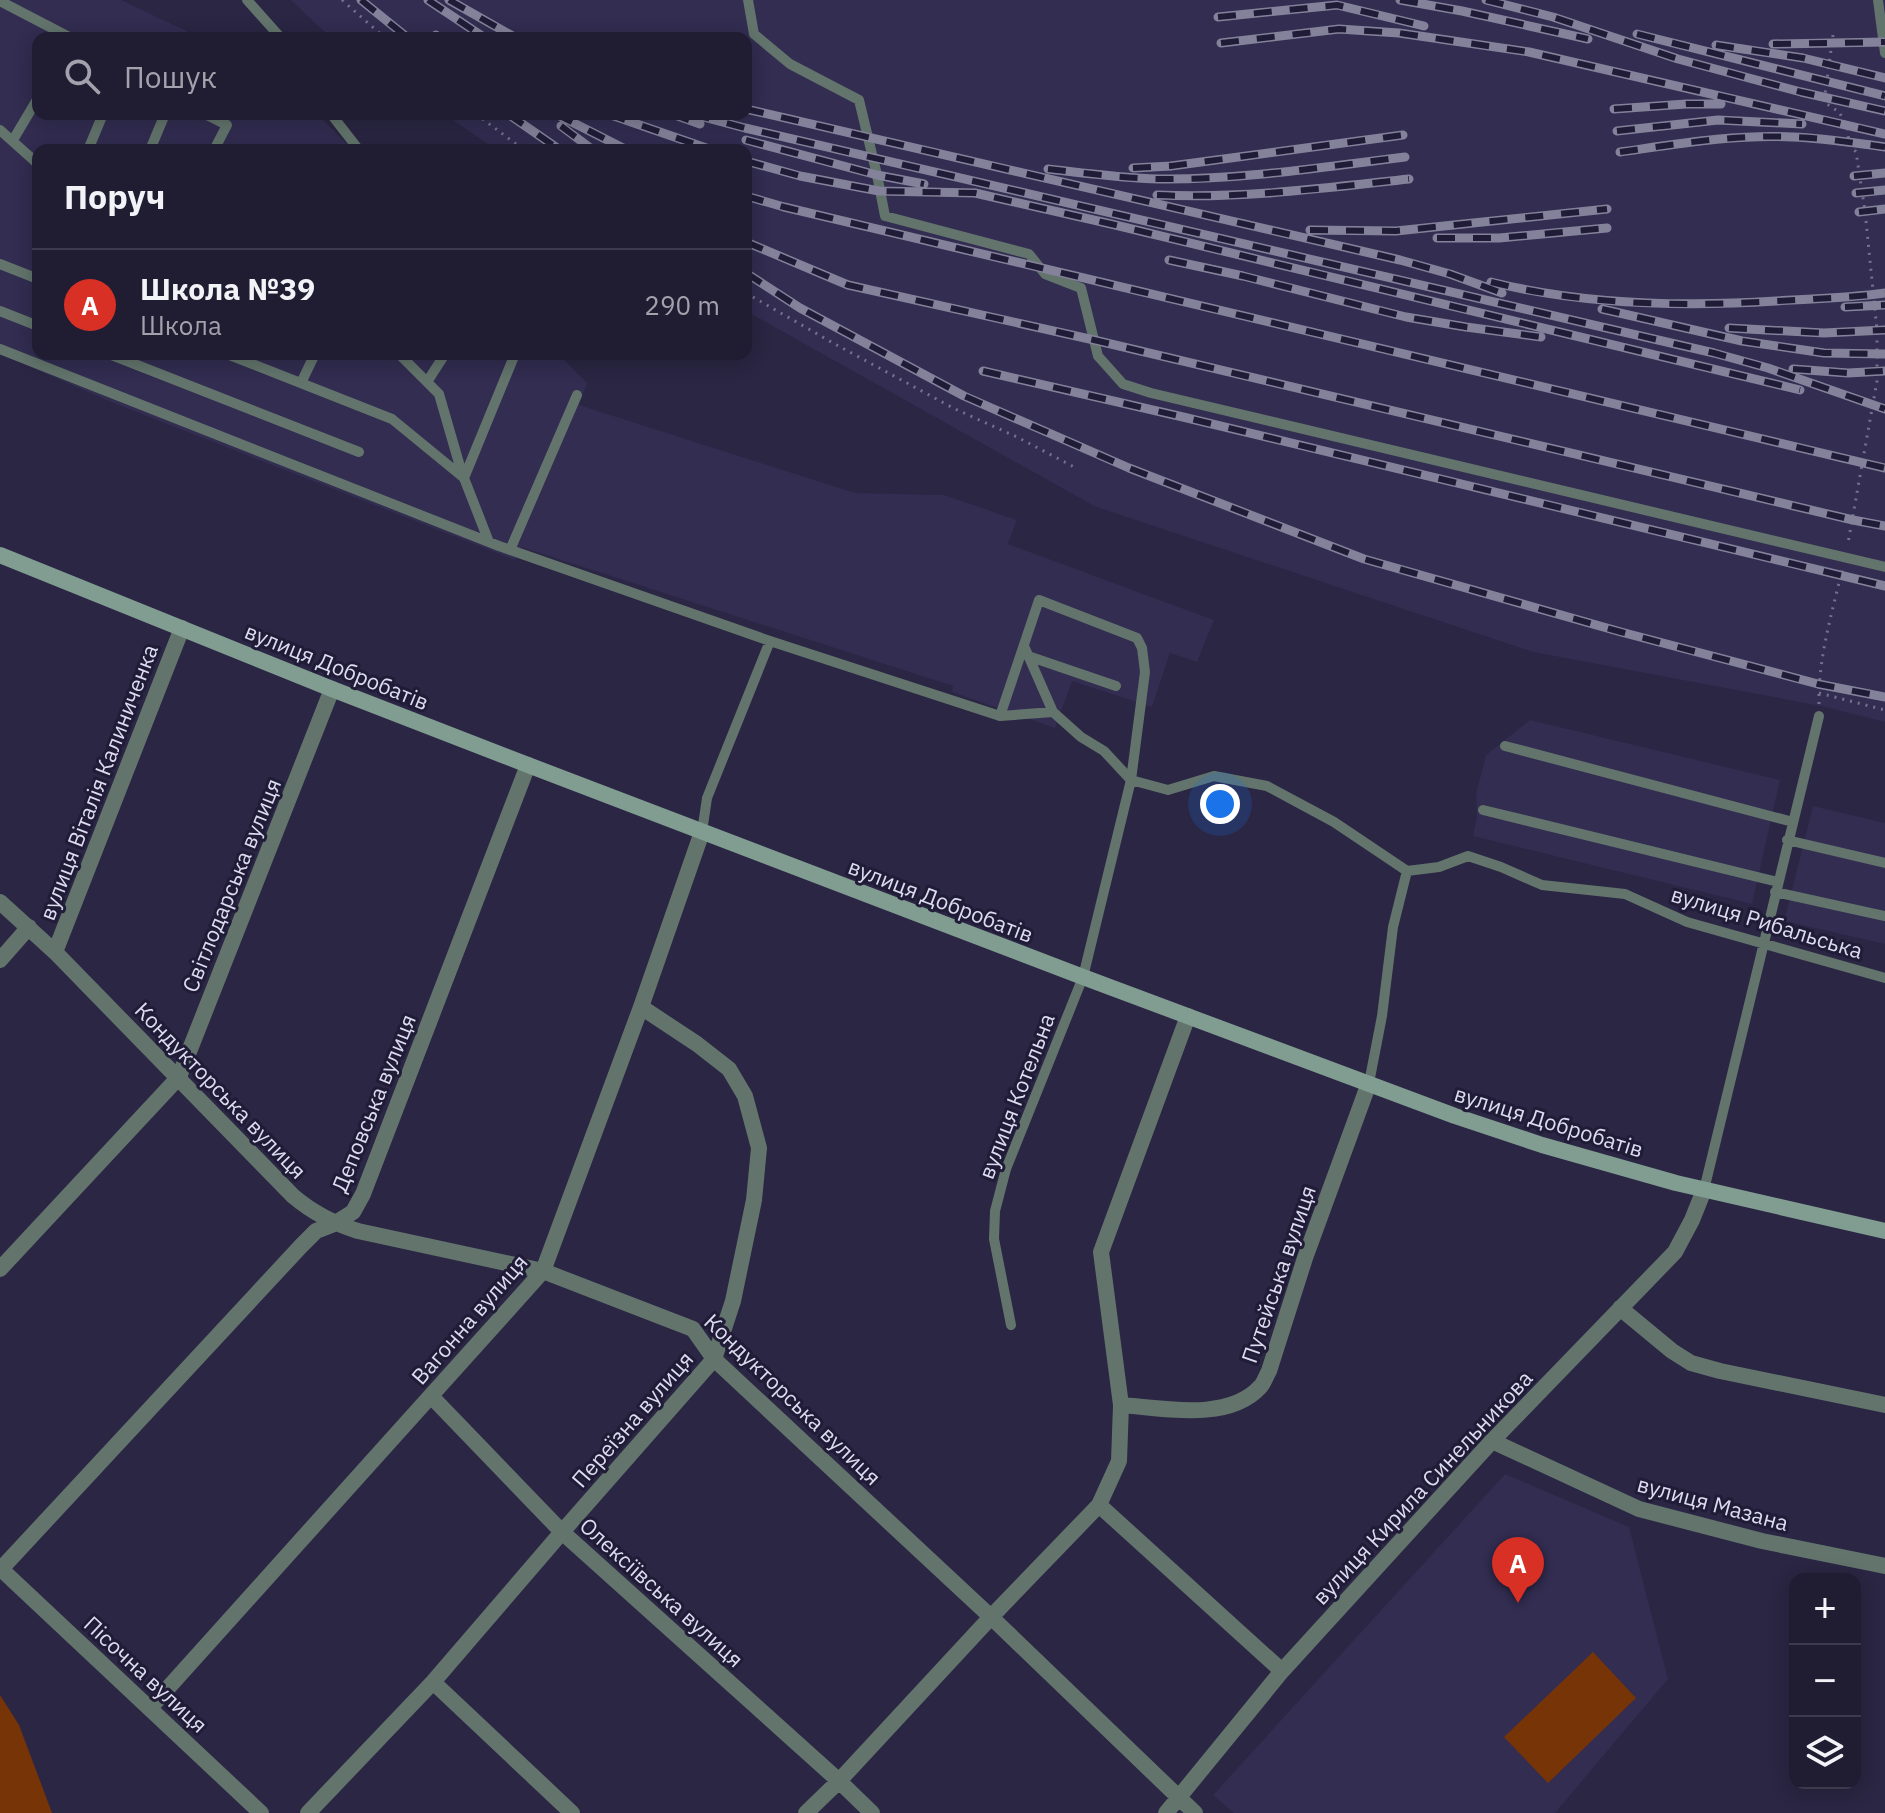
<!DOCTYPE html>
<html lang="uk">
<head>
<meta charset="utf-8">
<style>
	:root { --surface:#201c32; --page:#28253a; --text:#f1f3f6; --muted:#a2a1ac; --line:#3d3a4d; --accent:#d93025 }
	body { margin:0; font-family:"IBM Plex Sans",sans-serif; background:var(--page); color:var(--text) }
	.controls { position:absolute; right:24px; bottom:24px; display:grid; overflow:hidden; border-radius:16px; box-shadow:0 4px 20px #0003 }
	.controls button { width:72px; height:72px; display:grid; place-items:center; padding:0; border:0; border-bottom:2px solid var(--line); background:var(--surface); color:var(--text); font:40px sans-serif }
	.you { position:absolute; left:1220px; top:804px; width:28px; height:28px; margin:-20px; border:6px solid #fff; border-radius:50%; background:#1a73e8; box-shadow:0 0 0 12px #1a73e833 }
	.badge { display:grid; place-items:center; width:52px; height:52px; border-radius:50%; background:var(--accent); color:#fff; font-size:26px; font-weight:700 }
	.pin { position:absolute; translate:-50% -66px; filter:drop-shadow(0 2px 4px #0008) }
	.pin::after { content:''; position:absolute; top:42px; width:28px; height:24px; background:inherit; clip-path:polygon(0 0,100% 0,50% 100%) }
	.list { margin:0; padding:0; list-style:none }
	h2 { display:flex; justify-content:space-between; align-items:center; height:104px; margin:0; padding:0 32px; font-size:34px }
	h2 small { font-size:26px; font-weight:400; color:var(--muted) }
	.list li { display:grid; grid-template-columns:52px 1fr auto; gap:24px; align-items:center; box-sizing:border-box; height:112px; padding:0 32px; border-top:2px solid var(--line) }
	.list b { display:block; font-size:30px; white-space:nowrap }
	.list p { margin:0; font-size:26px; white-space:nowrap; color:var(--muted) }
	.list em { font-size:26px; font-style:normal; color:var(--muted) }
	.icon { flex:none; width:44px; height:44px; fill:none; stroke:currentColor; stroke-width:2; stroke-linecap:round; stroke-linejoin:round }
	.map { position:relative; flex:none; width:1885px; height:1813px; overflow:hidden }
	.search { position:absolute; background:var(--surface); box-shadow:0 4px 20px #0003; left:32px; top:32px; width:720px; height:88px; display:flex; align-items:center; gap:20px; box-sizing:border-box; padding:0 28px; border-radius:16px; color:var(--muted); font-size:30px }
	.panel { position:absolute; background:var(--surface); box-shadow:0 4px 20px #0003; left:32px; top:144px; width:720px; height:216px; border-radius:16px }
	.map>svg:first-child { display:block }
	.built { fill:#322d51 }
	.green { fill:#773507 }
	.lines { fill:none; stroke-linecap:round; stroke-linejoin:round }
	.path { stroke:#75728b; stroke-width:3; stroke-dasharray:2 6; stroke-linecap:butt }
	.lane { stroke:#62746c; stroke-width:10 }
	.street { stroke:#62746c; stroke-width:16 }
	.secondary { stroke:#819d91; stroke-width:16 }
	.rail-casing { stroke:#84829a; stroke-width:9 }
	.rail { stroke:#201c38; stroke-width:6; stroke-dasharray:18; stroke-linecap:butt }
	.labels { text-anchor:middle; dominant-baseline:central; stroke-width:6; stroke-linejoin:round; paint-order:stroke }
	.street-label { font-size:22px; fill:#dcdbef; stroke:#201c38 }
</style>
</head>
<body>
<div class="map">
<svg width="1885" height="1813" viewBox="0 0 1885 1813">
	<rect width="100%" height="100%" fill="#2a2643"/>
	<path class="built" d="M0,0H121L201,38H38V114H317L353,150H38V354H558L587,383L579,405L855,493L944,495L1017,520L1008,544L1214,620L1197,662L1170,653L1152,707L1072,681L1055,728L952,692L953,686L521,547L515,560L116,404L0,354Z
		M291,0H1885V722L1821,706L1533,652L1094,506L746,311V150H497L444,114H746V38H334L320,28Z
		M1530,720L1780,780L1752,904L1473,836L1477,816L1476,794L1486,755Z
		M1813,806L1885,823V944L1784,921Z
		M1505,1474L1629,1527L1668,1679L1555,1813H1234L1213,1795Z"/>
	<path class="green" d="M1593,1652L1636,1698L1548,1783L1504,1737Z
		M0,1695L19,1725L52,1813H0Z"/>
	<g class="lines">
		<path class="path" d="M342,0L385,38
			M1833,35L1824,102L1839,112L1847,126L1849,143L1856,152L1865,211L1877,330V381L1848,543
			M476,114L524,150
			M746,293L833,343L955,409L1017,437L1078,469
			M1819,693L1885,710
			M1819,704C1818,658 1832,614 1842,570"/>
		<path class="lane" d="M247,0L281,38
			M748,0L754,34L790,64L859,100L877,175L885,216L1029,254L1045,274L1081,288L1098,356L1123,384L1151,393L1885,567
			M1878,0L1885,53
			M0,1L71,38
			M205,114L227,125L214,150
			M331,114L359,150
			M0,130L38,164
			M13,140L38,98
			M88,150L103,114
			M150,150L165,114
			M0,264L38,279
			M0,311L38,326
			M0,349L499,546L770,641L1000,716L1053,712
			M109,354L359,452
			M227,354L392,419L464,478L489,542
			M399,354L439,394L463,477
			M427,382L445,354
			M301,383L313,358L310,354
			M464,478L515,354
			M510,550L577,395
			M1024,646L1053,712L1081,737L1104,751L1131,780L1168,790L1214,776L1267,786L1334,822L1407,871
			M1028,656L1116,686
			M1000,716L1039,600L1137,638L1142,648L1145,672L1131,780L1083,977L1006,1169L995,1211L994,1239L1011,1325
			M1505,746L1793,822
			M1483,810L1778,882
			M702,832L707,798L770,641
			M1787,840L1885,863
			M1407,871L1439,867L1468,856L1501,867L1542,885L1625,894L1687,922L1885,978
			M1775,892L1885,916
			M1369,1083L1382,1016L1393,927L1407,871
			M1704,1190L1819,716"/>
		<path class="street" d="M0,902L55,952L293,1196C313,1213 332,1223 358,1231L543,1271L693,1329L714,1359L991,1617L1195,1813
			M55,952L182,628
			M0,960L29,927
			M0,1269L179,1077L332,689
			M1620,1308L1672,1351L1691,1363L1720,1371L1885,1405
			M431,1396L562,1532L839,1781L872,1813
			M1121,1405C1163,1408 1228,1422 1260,1387C1264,1383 1266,1376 1269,1371L1305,1258L1369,1083
			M1492,1441L1639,1509L1762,1541L1885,1566
			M1099,1505L1282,1671
			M0,1568L261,1813
			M1,1569L301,1246L316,1231L334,1224L353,1212L363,1194L528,765
			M433,1682L572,1813
			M150,1708L543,1271L641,1007L702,832
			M308,1813L433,1682L562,1532L714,1359L733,1301L754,1200L759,1148L745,1096L729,1069L697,1044L641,1007
			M806,1813L839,1781L991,1617L1099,1505L1119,1461L1121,1405L1101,1252L1188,1016
			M1166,1813L1282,1671L1492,1441L1675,1252L1692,1220L1704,1190"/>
		<path class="secondary" d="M0,555L332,689L528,765L1083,977L1455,1116L1542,1145L1676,1183L1885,1231"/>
		<defs>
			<path id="rail" d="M361,0L408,38
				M428,0L485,38
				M449,0L516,38
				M1400,0L1462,11L1588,39
				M1486,0L1553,17L1678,59L1801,92L1885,111
				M1218,17L1337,5L1424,26
				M1637,34L1885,96
				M436,35L440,38
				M1221,43L1339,29L1399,33L1529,52L1885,134
				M1773,44L1885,42
				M1716,45L1803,58L1885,78
				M746,109L1400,260L1450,274L1502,293
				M1614,109L1686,104H1721
				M508,114L560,150
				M556,114L627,150
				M608,114L712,150
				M672,114L700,124
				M692,114L745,128L1714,353L1768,368L1885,409
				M561,126L593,150
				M1617,131L1718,120L1802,124
				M746,140L877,175L924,184
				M1620,152C1677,144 1736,134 1793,137C1824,138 1854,143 1885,147
				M746,161L800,176L879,191L975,193L1111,224L1800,390
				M1133,168L1171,166L1403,135
				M1048,169C1084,173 1121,178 1158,179C1241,180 1323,167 1405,157
				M1854,176L1885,173
				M1856,193L1885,190
				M1157,195C1242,199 1325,188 1409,179
				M746,196L784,207L1885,468
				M1859,212L1885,209
				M1310,230L1396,231L1607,209
				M1437,238H1499L1607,228
				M746,242L848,285L1094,340L1853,520L1885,526
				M1169,260L1243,276L1406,317L1466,327L1541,337
				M746,273L800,308L964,396L1129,468L1364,559L1621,632L1818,684L1885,697
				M1491,282C1584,305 1681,307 1776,301C1812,299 1849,298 1885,293
				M1845,307L1885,305
				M1602,309L1742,341L1824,353L1885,354
				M1729,328L1824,333L1885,330
				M1793,369L1848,373L1885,371
				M983,371L1183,417L1885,586"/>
		</defs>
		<use href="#rail" class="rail-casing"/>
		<use href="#rail" class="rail"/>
	</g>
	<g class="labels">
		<g class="street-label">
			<text transform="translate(337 666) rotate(22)">вулиця Добробатів</text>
			<text transform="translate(98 782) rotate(-69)">вулиця Віталія Калиниченка</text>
			<text transform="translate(231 885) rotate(-68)">Світлодарська вулиця</text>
			<text transform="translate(941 900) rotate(21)">вулиця Добробатів</text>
			<text transform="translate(1767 922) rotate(17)">вулиця Рибальська</text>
			<text transform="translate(221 1090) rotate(46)">Кондукторська вулиця</text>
			<text transform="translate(1016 1096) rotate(-69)">вулиця Котельна</text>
			<text transform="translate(373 1103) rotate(-68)">Деповська вулиця</text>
			<text transform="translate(1549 1121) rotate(17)">вулиця Добробатів</text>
			<text transform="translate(1278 1274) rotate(-71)">Путейська вулиця</text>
			<text transform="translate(469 1319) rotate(-49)">Вагонна вулиця</text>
			<text transform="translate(793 1399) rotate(44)">Кондукторська вулиця</text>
			<text transform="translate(632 1419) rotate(-49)">Переїзна вулиця</text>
			<text transform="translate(1422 1487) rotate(-47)">вулиця Кирила Синельникова</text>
			<text transform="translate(1713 1503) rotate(15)">вулиця Мазана</text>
			<text transform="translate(662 1592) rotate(42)">Олексіївська вулиця</text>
			<text transform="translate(146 1674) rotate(43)">Пісочна вулиця</text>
		</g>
	</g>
</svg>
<div class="controls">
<button>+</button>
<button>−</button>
<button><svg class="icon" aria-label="layers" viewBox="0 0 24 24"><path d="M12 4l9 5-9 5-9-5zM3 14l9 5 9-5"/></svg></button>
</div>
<div class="you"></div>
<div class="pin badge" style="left:1518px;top:1603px">A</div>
<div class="search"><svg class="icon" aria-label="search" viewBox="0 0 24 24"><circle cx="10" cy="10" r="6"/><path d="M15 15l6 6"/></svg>Пошук</div>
<section class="panel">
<h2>Поруч<small></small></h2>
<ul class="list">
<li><span class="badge">A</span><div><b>Школа №39</b><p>Школа</p></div><em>290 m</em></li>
</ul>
</section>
</div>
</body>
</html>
